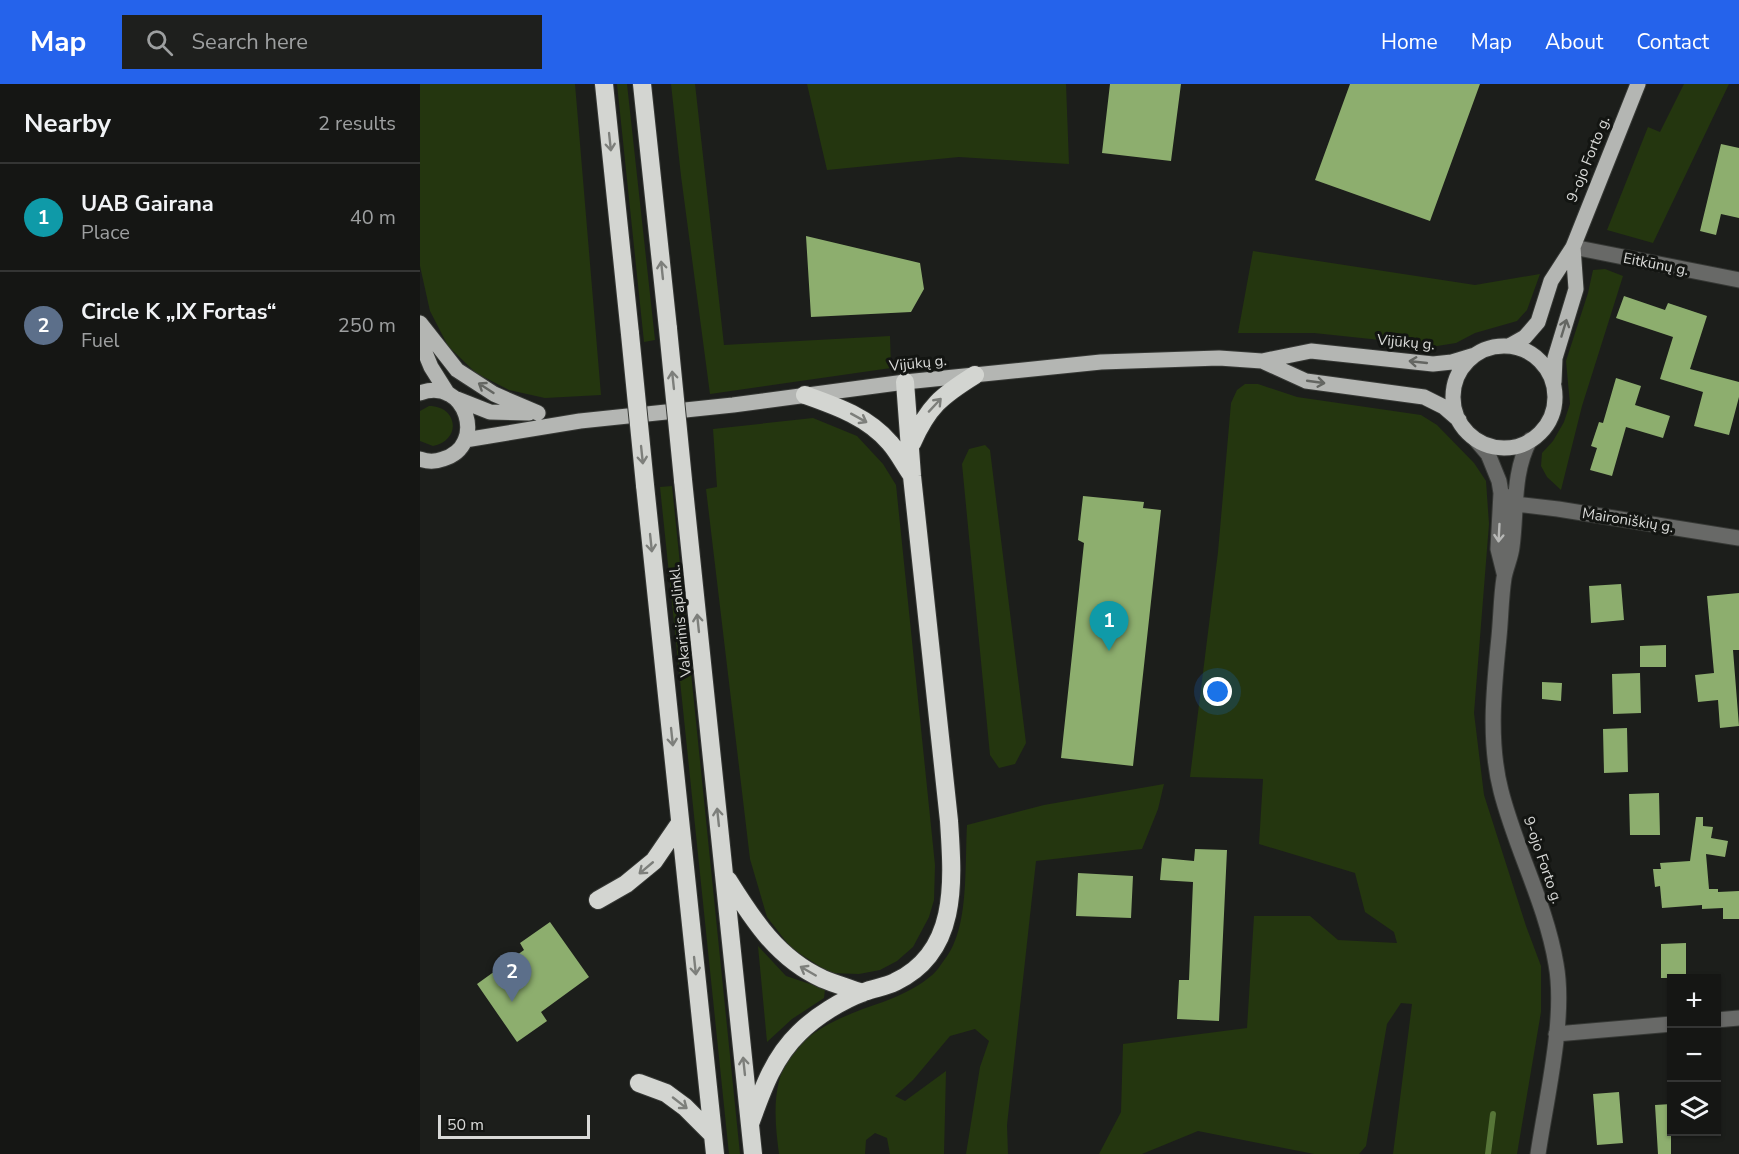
<!DOCTYPE html>
<html lang="en">
<head>
<meta charset="utf-8">
<style>
	:root { --surface:#151614; --page:#1e1f1d; --text:#f1f3f6; --muted:#9d9fa0; --line:#343534; --accent:#2563eb }
	body { margin:0; font-family:"Nunito Sans",sans-serif; background:var(--page); color:var(--text) }
	.controls { position:absolute; right:18px; bottom:18px; display:grid; overflow:hidden; border-radius:0px; box-shadow:0 2px 4px #0004 }
	.controls button { width:54px; height:54px; display:grid; place-items:center; padding:0; border:0; border-bottom:2px solid var(--line); background:var(--surface); color:var(--text); font:30px sans-serif }
	.scale { position:absolute; left:18px; bottom:15px; width:152px; box-sizing:border-box; padding-left:6px; border:3px solid #d9dad8; border-top:0; font-size:16px; line-height:21px; white-space:nowrap; color:#d9dad8; -webkit-text-stroke:4px #131512; paint-order:stroke }
	.you { position:absolute; left:798px; top:608px; width:21px; height:21px; margin:-15px; border:4px solid #fff; border-radius:50%; background:#1a73e8; box-shadow:0 0 0 9px #1a73e833 }
	.badge { display:grid; place-items:center; width:39px; height:39px; border-radius:50%; background:var(--accent); color:#fff; font-size:20px; font-weight:700 }
	.pin { position:absolute; translate:-50% -50px; filter:drop-shadow(0 2px 3px #0008) }
	.pin::after { content:''; position:absolute; top:32px; width:21px; height:18px; background:inherit; clip-path:polygon(0 0,100% 0,50% 100%) }
	.list { margin:0; padding:0; list-style:none }
	h2 { display:flex; justify-content:space-between; align-items:center; height:78px; margin:0; padding:0 24px; font-size:26px }
	h2 small { font-size:20px; font-weight:400; color:var(--muted) }
	.list li { display:grid; grid-template-columns:39px 1fr auto; gap:18px; align-items:center; box-sizing:border-box; height:108px; padding:0 24px; border-top:2px solid var(--line) }
	.list b { display:block; font-size:22px; white-space:nowrap }
	.list p { margin:0; font-size:20px; white-space:nowrap; color:var(--muted) }
	.list em { font-size:20px; font-style:normal; color:var(--muted) }
	.icon { flex:none; width:33px; height:33px; fill:none; stroke:currentColor; stroke-width:2; stroke-linecap:round; stroke-linejoin:round }
	.map { position:relative; flex:none; width:1319px; height:1070px; overflow:hidden }
	header { display:flex; align-items:center; gap:36px; box-sizing:border-box; height:84px; padding:0 30px; background:var(--accent); color:#fff }
	header strong { font-size:28px }
	nav { display:flex; gap:33px; margin-inline-start:auto; font-size:21px }
	.search { width:420px; height:54px; background:var(--page); display:flex; align-items:center; gap:15px; box-sizing:border-box; padding:0 21px; border-radius:0px; color:var(--muted); font-size:22px }
	main { display:flex }
	aside { flex:1; background:var(--surface) }
	.map>svg:first-child { display:block }
	.green { fill:#24360f }
	.lines { fill:none; stroke-linecap:round; stroke-linejoin:round }
	.stream { stroke:#577638; stroke-width:6 }
	.building { fill:#8dae6e }
	.minor-casing { stroke:#363835; stroke-width:17 }
	.major-casing { stroke:#363835; stroke-width:17 }
	.highway-casing { stroke:#363835; stroke-width:20 }
	.minor { stroke:#686967; stroke-width:15 }
	.major { stroke:#b4b6b3; stroke-width:15 }
	.highway { stroke:#d3d5d1; stroke-width:18 }
	.highway-bridge-casing { stroke:#363835; stroke-width:20; stroke-linecap:butt }
	.highway-bridge { stroke:#d3d5d1; stroke-width:18 }
	.oneway { stroke:#7d7f7b }
	.oneway2 { stroke:#646662 }
	.oneway3 { stroke:#b7b8b6 }
	.labels { text-anchor:middle; dominant-baseline:central; stroke-width:6; stroke-linejoin:round; paint-order:stroke }
	.street-label { font-size:15px; fill:#d9dad8; stroke:#131512 }
</style>
</head>
<body>
<header>
<strong>Map</strong>
<div class="search"><svg class="icon" aria-label="search" viewBox="0 0 24 24"><circle cx="10" cy="10" r="6"/><path d="M15 15l6 6"/></svg>Search here</div>
<nav><a>Home</a><a>Map</a><a>About</a><a>Contact</a></nav>
</header>
<main>
<aside>
<h2>Nearby<small>2 results</small></h2>
<ul class="list">
<li><span class="badge" style="background:#0f9aa8">1</span><div><b>UAB Gairana</b><p>Place</p></div><em>40 m</em></li>
<li><span class="badge" style="background:#5c6f8a">2</span><div><b>Circle K „IX Fortas“</b><p>Fuel</p></div><em>250 m</em></li>
</ul>
</aside>
<div class="map">
<svg width="1319" height="1070" viewBox="0 0 1319 1070">
	<rect width="100%" height="100%" fill="#1c1e1b"/>
	<path class="green" d="M0,0H155L181,311L125,314L89,306L56,289L28,262L10,227L0,182Z
		M197,0H207L235,256L224,258Z
		M251,0H275L304,261L470,252L471,284L290,310L261,92Z
		M387,0H646L649,80L539,73L407,86Z
		M1264,0H1309L1233,159L1187,146L1228,43L1240,48Z
		M833,167L1055,201L1120,190L1107,226L1097,237L1055,249L1036,259L1017,262L894,249H818Z
		M1185,185L1203,192L1162,322L1141,406L1127,393L1121,382L1122,369L1133,357L1144,338L1150,320L1146,277L1168,209L1173,186Z
		M825,300H838L877,313L1001,331L1017,341L1054,379L1066,397L1069,440L1054,629L1064,711L1106,842L1121,882V928L1097,1070H973L992,920L981,919L967,940L946,1062L939,1070H894L778,1047L722,1070H679L701,1028L703,960L827,944L834,832H890L918,856L977,859L974,848L945,828L935,789L839,760L843,695L770,693L798,468L811,319L817,306Z
		M9,322C38,322 42,356 13,362L0,357V327Z
		M393,334L437,352L463,380L476,401L515,781L514,816L509,833L493,863L477,877L460,886L439,890L410,889L371,864L347,833L330,775L286,405L297,403L293,345Z
		M565,361L570,366L606,659L595,680L579,684L570,671L542,380L549,365Z
		M252,402L320,1070H309L240,403Z
		M744,700L738,725L722,765L616,777L587,1041L588,1070H546L560,983L569,957L555,945L530,952L493,996L475,1012L485,1017L526,987L524,1070H470L467,1054L455,1049L446,1056L445,1070H359C356,1047 353,1021 359,997C371,950 422,932 463,918C480,912 511,897 520,882C525,875 531,867 534,859C548,828 545,775 547,741L624,721Z
		M338,862L366,892L405,905L404,914L372,935L347,958Z"/>
	<g class="lines">
		<path class="stream" d="M1068,1070L1073,1030"/>
	</g>
	<path class="building" d="M690,0H761L751,77L682,69Z
		M930,0H1060L1010,137L895,96Z
		M1301,60L1319,64V134L1301,130L1296,151L1280,147Z
		M386,152L500,179L504,205L491,228L391,233Z
		M1204,212L1245,226L1248,219L1287,232L1270,285L1319,298V313L1309,351L1274,342L1283,308L1240,295L1253,253L1196,234Z
		M1196,294L1221,302L1215,321L1250,332L1243,354L1206,343L1192,392L1170,386L1177,364L1171,362L1179,338L1183,339Z
		M663,412L724,418L723,424L741,426L713,682L641,674L664,459L658,456Z
		M1201,500L1204,536L1171,539L1169,502Z
		M1319,509V566H1313L1319,642L1300,644L1298,616L1278,618L1275,591L1294,589L1287,512Z
		M1246,561V583H1220V562Z
		M1220,589L1221,629L1193,630L1192,590Z
		M1122,598L1142,599L1141,617L1122,615Z
		M1207,644L1208,688L1184,689L1183,645Z
		M1239,709L1240,751H1210L1209,710Z
		M1276,733H1283V742L1293,743L1291,754L1308,757L1305,773L1286,770L1289,805H1298V808L1319,807V835H1303V824L1282,825V821L1242,824L1240,802L1235,803L1233,785H1241L1240,779L1270,777Z
		M775,765L807,766L799,937L757,935L759,896H769L773,798L740,796L742,774L774,777Z
		M658,789L713,792L711,834L656,832Z
		M130,838L169,893L121,928L127,937L97,958L57,900L104,866L100,859Z
		M1266,859V894H1241V860Z
		M1199,1008L1203,1059L1177,1061L1173,1010Z
		M1251,1020V1070H1238L1235,1021Z"/>
	<g class="lines">
		<defs>
			<path id="minor" d="M1153,163L1319,196
				M1056,356L1068,370L1079,397L1081,409L1078,465L1084,489
				M1110,356C1092,389 1097,427 1092,463C1091,473 1086,483 1084,494C1081,513 1081,533 1079,553C1074,603 1068,657 1081,707C1096,766 1126,820 1136,880C1146,934 1126,1015 1118,1070
				M1081,409L1096,420L1138,425L1319,454
				M1296,936L1319,934
				M1136,950L1252,940"/>
			<path id="major" d="M0,239L37,286L74,310L118,329
				M0,256L11,283L28,310
				M1089,262L1105,253L1118,238L1131,197L1153,163L1218,0
				M1033 313a51 51 0 1 1 102 0a51 51 0 1 1-102 0Z
				M842,277L886,297L1004,313L1024,323L1039,336
				M1134,298L1135,274L1156,205L1153,163
				M0,309C46,292 68,362 23,375C15,378 8,378 0,375
				M37,315L70,328L109,329
				M45,356L160,337L313,321L485,298L681,278L799,274L842,277L891,267L1013,280L1032,278L1055,271"/>
			<path id="highway" d="M184,0L210,250
				M222,0L248,245
				M385,311C416,322 448,333 470,359C478,368 484,380 491,390
				M492,359C508,323 521,312 555,291
				M263,396L333,1070
				M225,401L295,1070
				M308,796C333,836 358,875 403,895C415,900 429,904 442,909
				M178,816L206,800L234,777L260,739
				M219,999L246,1009L265,1023L293,1051
				M330,1040C342,1007 353,974 379,949C396,932 422,916 444,908C454,904 465,903 475,898C539,868 533,797 529,737L492,392L485,298"/>
		</defs>
		<use href="#minor" class="minor-casing"/>
		<use href="#major" class="major-casing"/>
		<use href="#highway" class="highway-casing"/>
		<use href="#minor" class="minor"/>
		<use href="#major" class="major"/>
		<use href="#highway" class="highway"/>
		<defs>
			<path id="highway-bridge" d="M248,245L263,396
				M210,250L225,401"/>
		</defs>
		<use href="#highway-bridge" class="highway-bridge-casing"/>
		<use href="#highway-bridge" class="highway-bridge"/>
	</g>
	<defs><path id="oneway-shaft" d="M-6 0H5M1.5-3L5.5 0L1.5 3" fill="none" stroke-width="1.6" stroke-linecap="round" stroke-linejoin="round" transform="scale(1.5)"/></defs>
	<g class="oneway">
		<use href="#oneway-shaft" transform="translate(190 58) rotate(84)"/>
		<use href="#oneway-shaft" transform="translate(242 186) rotate(-96)"/>
		<use href="#oneway-shaft" transform="translate(253 296) rotate(-96)"/>
		<use href="#oneway-shaft" transform="translate(515 321) rotate(-47)"/>
		<use href="#oneway-shaft" transform="translate(439 334) rotate(29)"/>
		<use href="#oneway-shaft" transform="translate(222 371) rotate(84)"/>
		<use href="#oneway-shaft" transform="translate(231 459) rotate(84)"/>
		<use href="#oneway-shaft" transform="translate(278 539) rotate(-96)"/>
		<use href="#oneway-shaft" transform="translate(252 653) rotate(84)"/>
		<use href="#oneway-shaft" transform="translate(298 733) rotate(-96)"/>
		<use href="#oneway-shaft" transform="translate(226 784) rotate(140)"/>
		<use href="#oneway-shaft" transform="translate(275 882) rotate(84)"/>
		<use href="#oneway-shaft" transform="translate(388 887) rotate(-150)"/>
		<use href="#oneway-shaft" transform="translate(324 982) rotate(-96)"/>
		<use href="#oneway-shaft" transform="translate(260 1019) rotate(38)"/>
	</g>
	<g class="oneway2">
		<use href="#oneway-shaft" transform="translate(1144 244) rotate(-73)"/>
		<use href="#oneway-shaft" transform="translate(998 278) rotate(-174)"/>
		<use href="#oneway-shaft" transform="translate(896 298) rotate(8)"/>
		<use href="#oneway-shaft" transform="translate(66 304) rotate(-147)"/>
	</g>
	<use class="oneway3" href="#oneway-shaft" transform="translate(1079 449) rotate(93)"/>
	<g class="labels">
		<g class="street-label">
			<text transform="translate(1168 75) rotate(-68)">9-ojo Forto g.</text>
			<text transform="translate(1236 180) rotate(11)">Eitkūnų g.</text>
			<text transform="translate(986 258) rotate(5)">Vijūkų g.</text>
			<text transform="translate(498 279) rotate(-6)">Vijūkų g.</text>
			<text transform="translate(1208 436) rotate(9)">Maironiškių g.</text>
			<text transform="translate(260 537) rotate(-96)">Vakarinis aplinkl.</text>
			<text transform="translate(1123 776) rotate(71)">9-ojo Forto g.</text>
		</g>
	</g>
</svg>
<div class="controls">
<button>+</button>
<button>−</button>
<button><svg class="icon" aria-label="layers" viewBox="0 0 24 24"><path d="M12 4l9 5-9 5-9-5zM3 14l9 5 9-5"/></svg></button>
</div>
<div class="scale">50 m</div>
<div class="you"></div>
<div class="pin badge" style="left:689px;top:567px;background:#0f9aa8">1</div>
<div class="pin badge" style="left:92px;top:918px;background:#5c6f8a">2</div>
</div>
</main>
</body>
</html>
